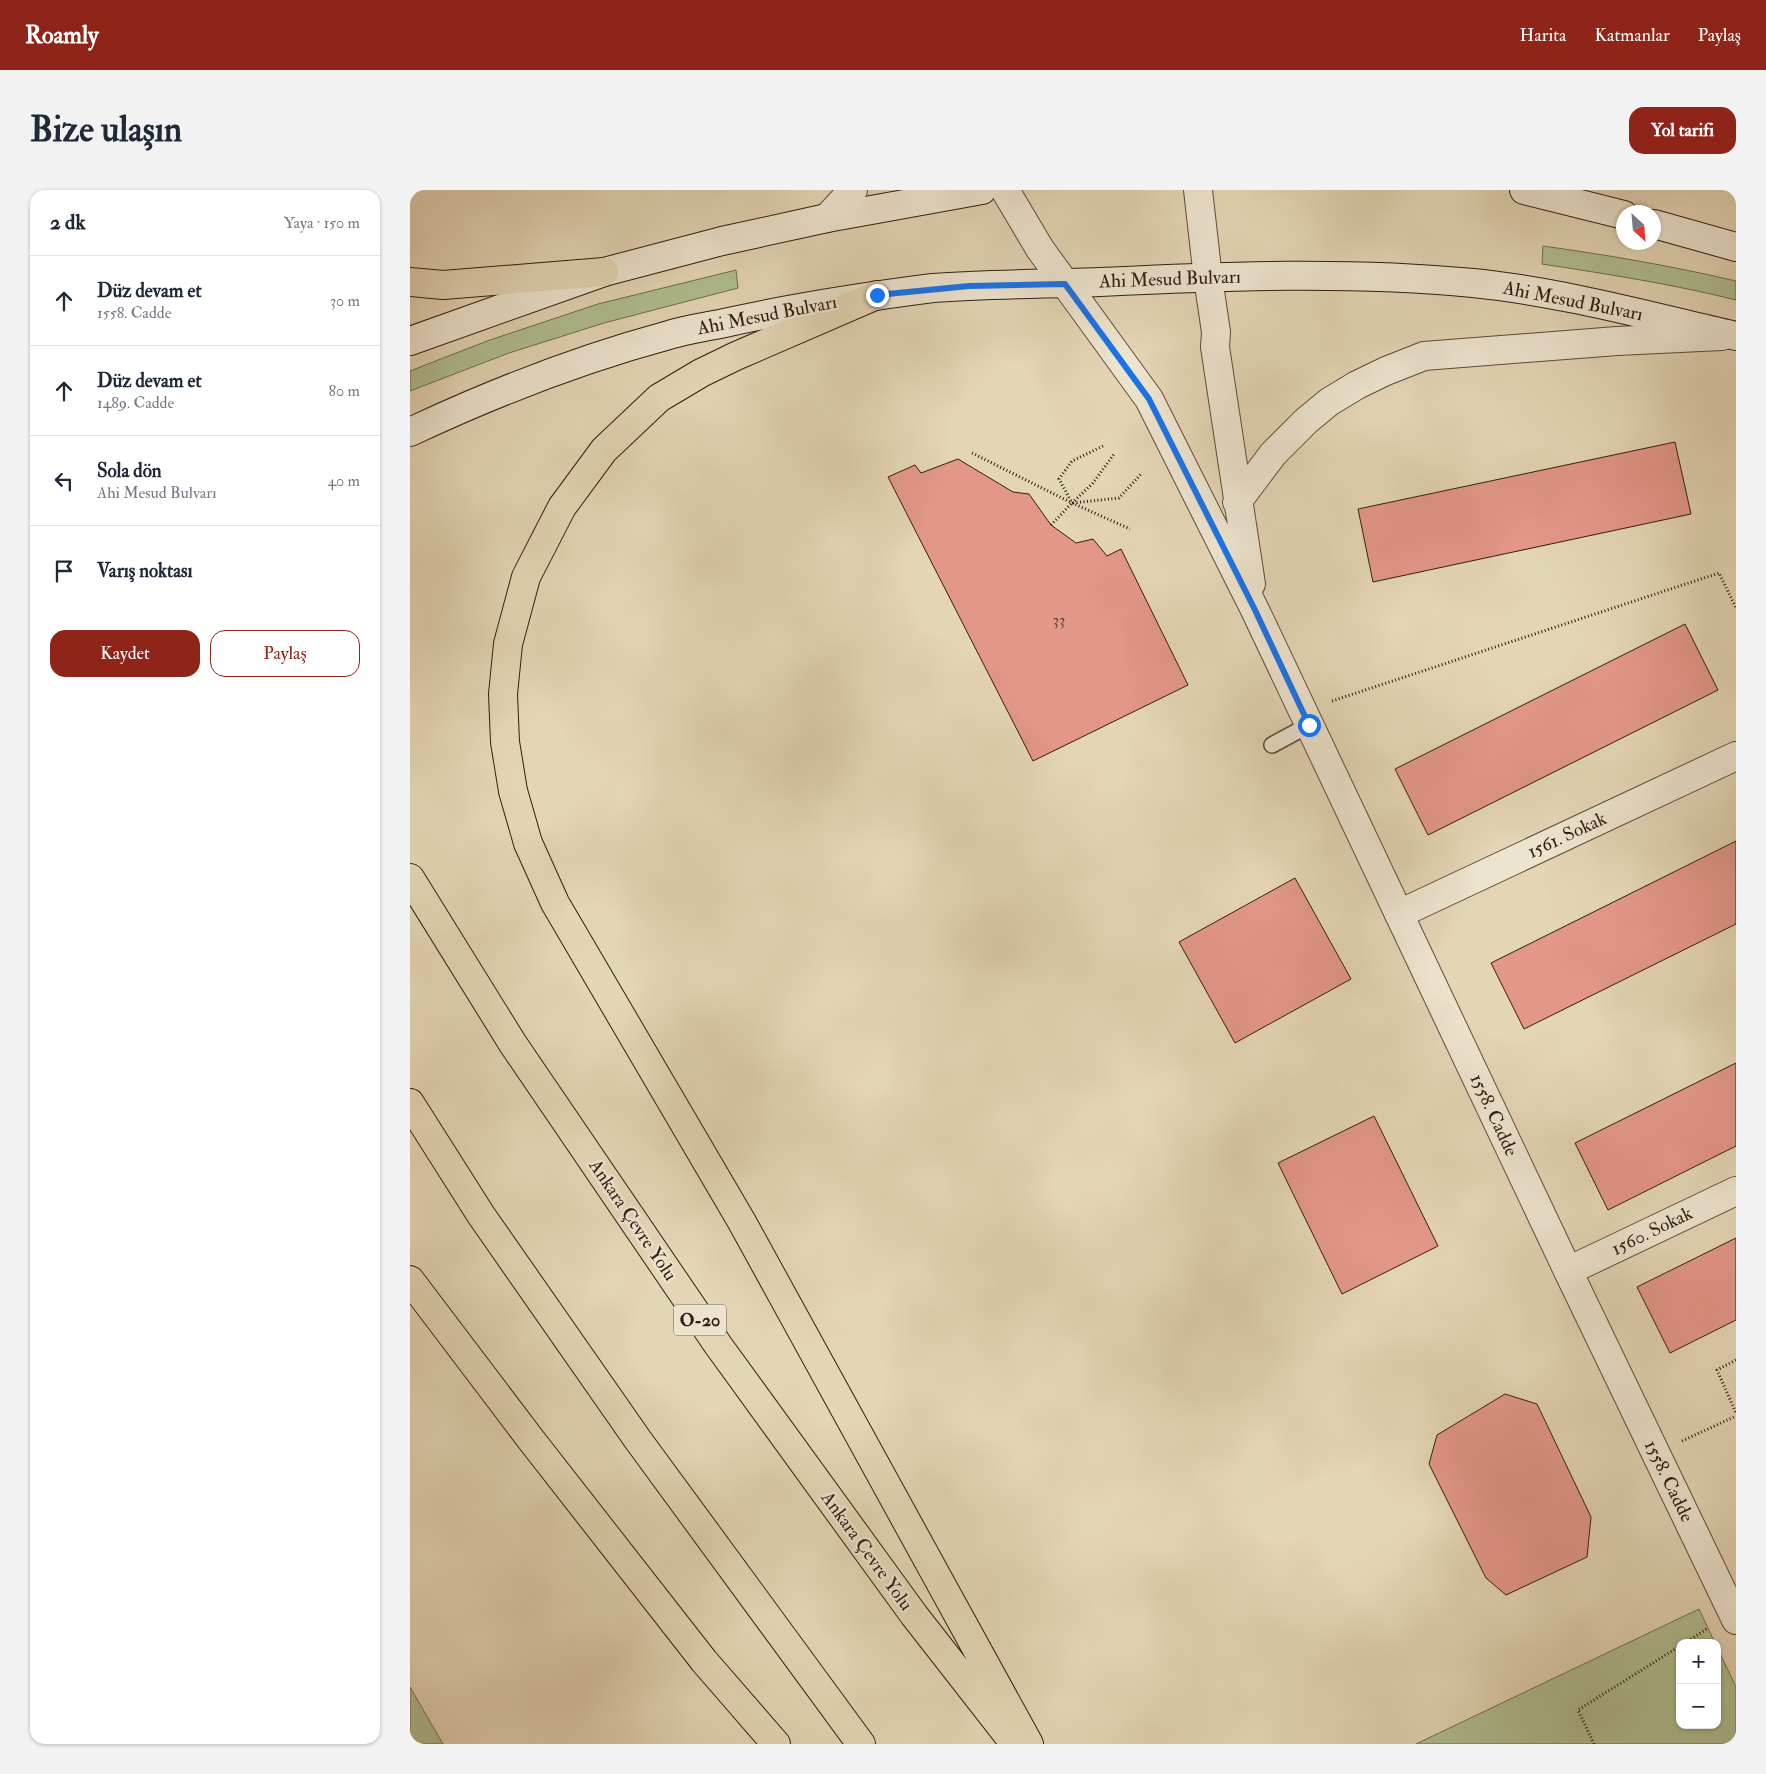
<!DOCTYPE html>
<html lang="tr">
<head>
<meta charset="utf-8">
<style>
	:root { --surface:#fff; --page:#f2f2f3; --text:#1f2937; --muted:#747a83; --line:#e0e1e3; --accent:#8f2418 }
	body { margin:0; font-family:"IM FELL Double Pica",serif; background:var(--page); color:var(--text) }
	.controls { position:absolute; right:15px; bottom:15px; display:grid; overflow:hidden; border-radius:10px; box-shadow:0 1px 4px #0004 }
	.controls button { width:45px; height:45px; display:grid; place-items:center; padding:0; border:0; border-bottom:1px solid var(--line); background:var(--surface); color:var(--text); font:25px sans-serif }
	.compass { position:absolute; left:1206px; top:15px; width:45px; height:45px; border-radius:50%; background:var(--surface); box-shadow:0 1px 4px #0004; rotate:154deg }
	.stop { position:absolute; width:15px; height:15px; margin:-11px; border:4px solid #1a73e8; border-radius:50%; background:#fff }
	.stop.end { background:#1a73e8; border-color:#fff; box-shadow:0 1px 5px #0008 }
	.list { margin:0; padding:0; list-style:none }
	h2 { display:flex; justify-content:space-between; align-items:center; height:65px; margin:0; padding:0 20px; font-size:21px }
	h2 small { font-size:16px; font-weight:400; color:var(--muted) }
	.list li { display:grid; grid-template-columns:32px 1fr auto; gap:15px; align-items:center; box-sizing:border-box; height:90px; padding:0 20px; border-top:1px solid var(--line) }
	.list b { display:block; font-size:19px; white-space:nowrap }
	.list p { margin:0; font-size:16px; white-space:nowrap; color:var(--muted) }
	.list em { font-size:16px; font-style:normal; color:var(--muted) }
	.actions { display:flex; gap:10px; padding:15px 20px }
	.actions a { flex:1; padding:11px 0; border:1px solid var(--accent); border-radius:15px; text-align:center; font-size:18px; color:var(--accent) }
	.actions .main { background:var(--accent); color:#fff }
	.icon { flex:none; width:28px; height:28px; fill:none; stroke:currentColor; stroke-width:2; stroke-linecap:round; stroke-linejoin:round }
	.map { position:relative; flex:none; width:1326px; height:1554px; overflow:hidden; border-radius:15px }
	header { display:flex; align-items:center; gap:30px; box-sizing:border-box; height:70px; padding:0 25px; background:var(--accent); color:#fff }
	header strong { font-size:24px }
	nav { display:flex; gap:28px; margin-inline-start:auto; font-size:18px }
	.intro { display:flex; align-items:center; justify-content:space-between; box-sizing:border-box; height:120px; padding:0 30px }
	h1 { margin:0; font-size:35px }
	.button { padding:12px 22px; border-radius:15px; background:var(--accent); color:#fff; font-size:18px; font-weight:700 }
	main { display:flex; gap:30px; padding:0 30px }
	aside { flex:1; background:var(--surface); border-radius:15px; box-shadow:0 1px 4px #0004 }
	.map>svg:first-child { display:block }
	.green { fill:#b0be90; stroke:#716e50 }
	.building { fill:#e39789; stroke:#321d11 }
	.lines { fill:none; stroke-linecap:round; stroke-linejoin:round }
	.service-casing { stroke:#5e4b3a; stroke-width:18 }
	.minor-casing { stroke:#5e4b3a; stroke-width:30 }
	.tertiary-casing { stroke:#5e4b3a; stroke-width:30 }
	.secondary-casing { stroke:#321d11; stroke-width:30 }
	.motorway-casing { stroke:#321d11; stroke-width:30 }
	.path { stroke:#321d11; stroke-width:3; stroke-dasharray:1 2.5; stroke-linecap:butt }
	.service { stroke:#ede4cf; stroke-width:15 }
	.minor { stroke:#ede4cf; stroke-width:28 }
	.tertiary { stroke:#ede4cf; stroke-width:28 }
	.secondary { stroke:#ede4cf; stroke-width:28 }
	.motorway { stroke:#e4d5b5; stroke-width:28 }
	.route { stroke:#1a73e8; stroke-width:6 }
	.labels { text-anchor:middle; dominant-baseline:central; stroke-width:4.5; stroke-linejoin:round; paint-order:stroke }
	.number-label { font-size:16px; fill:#5e3c2f }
	.shield { fill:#ede4cf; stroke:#6a594a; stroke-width:1 }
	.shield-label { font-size:18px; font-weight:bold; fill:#321d11 }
	.street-label { font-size:19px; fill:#321d11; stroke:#ede4cf }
</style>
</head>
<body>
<header>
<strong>Roamly</strong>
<nav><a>Harita</a><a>Katmanlar</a><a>Paylaş</a></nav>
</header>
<div class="intro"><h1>Bize ulaşın</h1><a class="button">Yol tarifi</a></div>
<main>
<aside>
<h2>2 dk<small>Yaya · 150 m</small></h2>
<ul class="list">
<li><svg class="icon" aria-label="ahead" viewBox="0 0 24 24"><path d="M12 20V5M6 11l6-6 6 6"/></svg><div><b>Düz devam et</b><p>1558. Cadde</p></div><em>30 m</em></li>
<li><svg class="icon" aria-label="ahead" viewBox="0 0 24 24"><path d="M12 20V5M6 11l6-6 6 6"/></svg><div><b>Düz devam et</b><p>1489. Cadde</p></div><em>80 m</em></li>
<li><svg class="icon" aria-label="left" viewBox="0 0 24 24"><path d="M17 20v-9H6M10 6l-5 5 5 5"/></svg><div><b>Sola dön</b><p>Ahi Mesud Bulvarı</p></div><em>40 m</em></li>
<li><svg class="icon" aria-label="arrive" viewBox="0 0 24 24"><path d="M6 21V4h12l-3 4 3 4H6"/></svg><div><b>Varış noktası</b></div></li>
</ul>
<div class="actions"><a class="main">Kaydet</a><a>Paylaş</a></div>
</aside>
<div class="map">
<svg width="1326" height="1554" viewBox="0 0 1326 1554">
	<rect width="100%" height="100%" fill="#e4d5b5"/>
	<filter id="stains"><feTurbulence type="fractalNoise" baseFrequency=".004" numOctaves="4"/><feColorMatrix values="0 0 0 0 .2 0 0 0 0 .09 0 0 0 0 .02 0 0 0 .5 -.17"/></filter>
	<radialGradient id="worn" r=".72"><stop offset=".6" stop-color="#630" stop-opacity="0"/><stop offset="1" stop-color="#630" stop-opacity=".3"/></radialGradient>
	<path class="green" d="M1133,56C1198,65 1262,76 1326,91V110C1262,94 1197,84 1132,74Z
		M326,80L328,98L194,133L99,163L0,201V181L77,151L188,114Z
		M1289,1419L1305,1453H1270V1535H1307V1457L1326,1497V1554H1006Z
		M0,1497L33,1554H0Z"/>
	<path class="building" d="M1265,252L1281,324L963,392L948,319Z
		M548,269L603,302L619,304L641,335L666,353L683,349L697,366L711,359L778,495L623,571L478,287L505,275L511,283Z
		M1275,434L1308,500L1018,645L985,579Z
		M1326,651V734L1114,839L1081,773Z
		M885,688L941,789L825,853L769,752Z
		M1326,873V956L1198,1020L1165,953Z
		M964,926L1028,1056L932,1104L868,973Z
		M1326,1048V1130L1260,1163L1227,1097Z
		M1095,1204L1127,1214L1181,1327L1177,1367L1096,1405L1076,1388L1019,1274L1027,1245Z"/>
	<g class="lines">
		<defs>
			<path id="service" d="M862,555L899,535"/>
			<path id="minor" d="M417,28L443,0
				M989,724L1326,566
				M1158,1081L1326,1001"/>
			<path id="tertiary" d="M595,0L630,59L739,209L845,420L1158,1081L1326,1430
				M788,0L798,88L806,142L805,157L841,394
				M827,312L863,264L896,231L919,212L947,195L976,181L1014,166L1207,151L1312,146"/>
			<path id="secondary" d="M1114,0L1214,25
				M1244,34L1326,57
				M0,151L194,82L312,51L417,28L572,0
				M0,242C83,203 170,169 259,145C275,140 293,137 310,134C381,118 452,107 523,98C579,94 634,94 690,92C814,86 939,81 1063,93C1152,102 1239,126 1326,146"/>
			<path id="motorway" d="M0,92L33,95L194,82
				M467,105L326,166L291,183L249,208L194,260L152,317L116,387L98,454L93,504L95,552L103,601L118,653L145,713L332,1032L619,1554
				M0,688L103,854L308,1155L504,1425L604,1553
				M0,913L71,1025L228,1250L451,1554
				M0,1090L122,1251L294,1471L366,1554"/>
		</defs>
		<use href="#service" class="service-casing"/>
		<use href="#minor" class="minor-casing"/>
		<use href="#tertiary" class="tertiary-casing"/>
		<use href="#secondary" class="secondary-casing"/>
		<use href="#motorway" class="motorway-casing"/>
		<path class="path" d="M693,256L662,271L649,289L662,313L683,293L704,264
			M562,263L662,313L720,339
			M641,335L662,313L709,308L732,283
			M922,511L1309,383L1326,418
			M1326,1170L1307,1180L1326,1223
			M1272,1251L1326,1226
			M1275,1453L1298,1438
			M1184,1554L1168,1520L1270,1456"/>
		<use href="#service" class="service"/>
		<use href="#minor" class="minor"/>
		<use href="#tertiary" class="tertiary"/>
		<use href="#secondary" class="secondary"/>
		<use href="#motorway" class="motorway"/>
	</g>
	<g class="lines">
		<path class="route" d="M467,105L559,96L655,94L739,209L845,420L899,535"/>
	</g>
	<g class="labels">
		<g class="number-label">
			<text x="649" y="430">33</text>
		</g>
		<rect class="shield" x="264" y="1114.5" width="52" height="31" rx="4"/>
		<g class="shield-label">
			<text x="290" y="1130">O-20</text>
		</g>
		<g class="street-label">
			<text transform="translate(760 89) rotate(-2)">Ahi Mesud Bulvarı</text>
			<text transform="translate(1163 111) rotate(11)">Ahi Mesud Bulvarı</text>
			<text transform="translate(357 125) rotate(-11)">Ahi Mesud Bulvarı</text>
			<text transform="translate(1157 645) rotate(-25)">1561. Sokak</text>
			<text transform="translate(1084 925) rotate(65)">1558. Cadde</text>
			<text transform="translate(223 1030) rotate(56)">Ankara Çevre Yolu</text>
			<text transform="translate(1242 1041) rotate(-26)">1560. Sokak</text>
			<text transform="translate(1259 1291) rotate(64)">1558. Cadde</text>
			<text transform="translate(457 1361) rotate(54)">Ankara Çevre Yolu</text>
		</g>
	</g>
	<rect width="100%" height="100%" filter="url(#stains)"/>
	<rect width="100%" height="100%" fill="url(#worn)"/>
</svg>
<div class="controls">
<button>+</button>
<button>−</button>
</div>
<svg class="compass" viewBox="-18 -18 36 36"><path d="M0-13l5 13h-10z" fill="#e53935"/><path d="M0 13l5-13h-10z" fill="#747a83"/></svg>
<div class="stop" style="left:899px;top:535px"></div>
<div class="stop end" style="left:467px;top:105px"></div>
</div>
</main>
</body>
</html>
